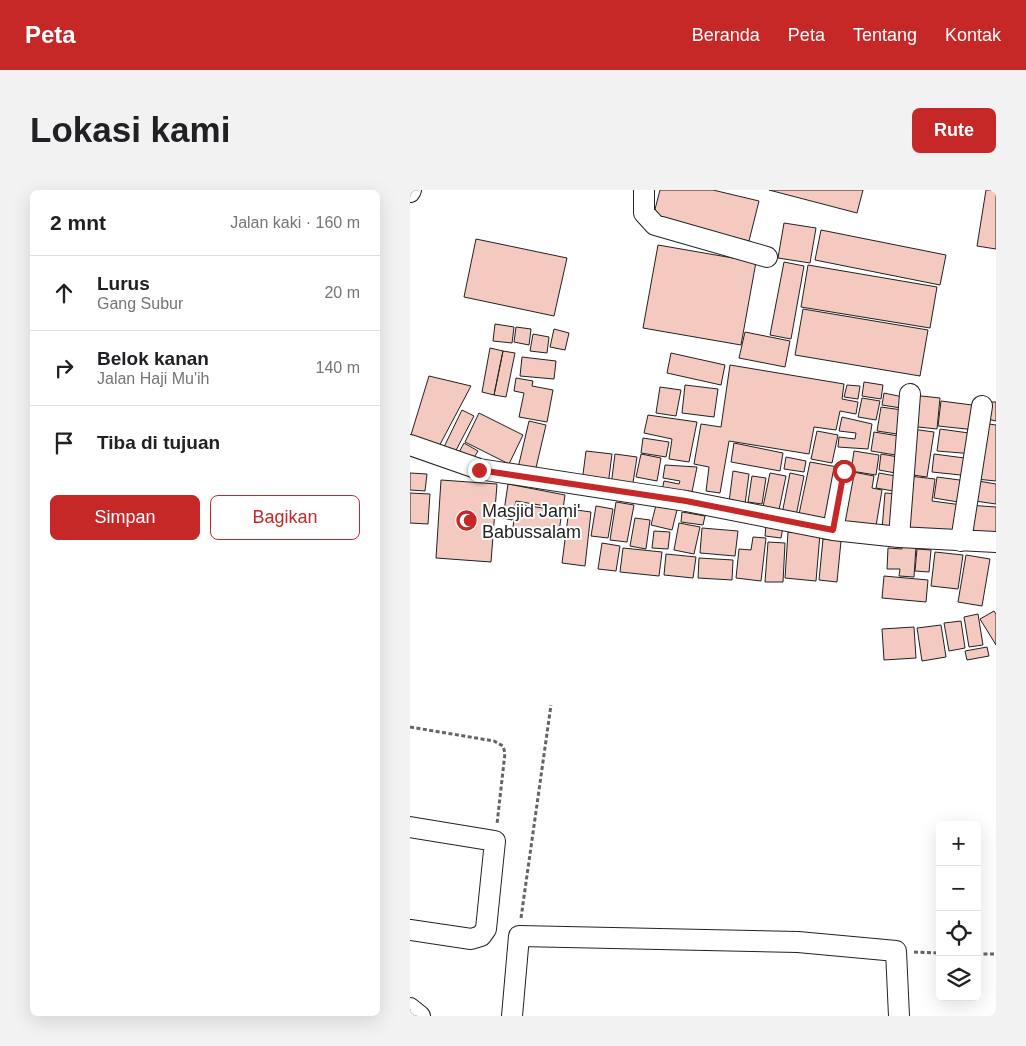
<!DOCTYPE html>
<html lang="id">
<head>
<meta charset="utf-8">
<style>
	:root { --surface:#fff; --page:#f2f2f2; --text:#202124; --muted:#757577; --line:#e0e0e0; --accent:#c62828 }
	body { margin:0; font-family:Arial,sans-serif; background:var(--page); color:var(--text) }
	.controls { position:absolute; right:15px; bottom:15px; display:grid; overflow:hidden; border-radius:8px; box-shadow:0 5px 20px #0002 }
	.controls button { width:45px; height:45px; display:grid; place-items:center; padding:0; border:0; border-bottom:1px solid var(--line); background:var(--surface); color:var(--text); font:25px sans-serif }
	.stop { position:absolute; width:15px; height:15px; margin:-11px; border:4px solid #c62828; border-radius:50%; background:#fff }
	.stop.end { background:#c62828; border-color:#fff; box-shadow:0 1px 5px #0008 }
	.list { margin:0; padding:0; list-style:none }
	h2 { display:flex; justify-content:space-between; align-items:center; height:65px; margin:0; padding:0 20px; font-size:21px }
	h2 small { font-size:16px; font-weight:400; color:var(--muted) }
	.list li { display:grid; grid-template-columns:32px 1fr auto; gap:15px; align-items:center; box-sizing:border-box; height:75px; padding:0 20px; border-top:1px solid var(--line) }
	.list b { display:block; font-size:19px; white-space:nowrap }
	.list p { margin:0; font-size:16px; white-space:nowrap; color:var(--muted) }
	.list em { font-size:16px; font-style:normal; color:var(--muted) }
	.actions { display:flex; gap:10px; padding:15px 20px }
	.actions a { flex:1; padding:11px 0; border:1px solid var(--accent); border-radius:8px; text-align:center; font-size:18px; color:var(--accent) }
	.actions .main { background:var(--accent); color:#fff }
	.icon { flex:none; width:28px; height:28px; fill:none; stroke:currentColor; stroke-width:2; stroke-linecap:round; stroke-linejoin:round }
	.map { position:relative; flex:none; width:586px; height:826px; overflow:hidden; border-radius:8px }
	header { display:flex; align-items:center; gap:30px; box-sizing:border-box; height:70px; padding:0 25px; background:var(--accent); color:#fff }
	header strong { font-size:24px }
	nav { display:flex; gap:28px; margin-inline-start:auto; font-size:18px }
	.intro { display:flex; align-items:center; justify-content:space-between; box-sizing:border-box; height:120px; padding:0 30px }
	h1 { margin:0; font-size:35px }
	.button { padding:12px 22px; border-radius:8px; background:var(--accent); color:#fff; font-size:18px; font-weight:700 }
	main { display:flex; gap:30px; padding:0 30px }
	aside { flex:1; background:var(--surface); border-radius:8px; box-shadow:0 5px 20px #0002 }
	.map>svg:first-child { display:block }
	.building { fill:#f3c9c0; stroke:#222 }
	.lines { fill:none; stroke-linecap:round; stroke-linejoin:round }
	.minor-casing { stroke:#222; stroke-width:22 }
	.path { stroke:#646464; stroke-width:3; stroke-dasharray:4 2.5; stroke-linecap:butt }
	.minor { stroke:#fff; stroke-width:20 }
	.route { stroke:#c62828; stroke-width:6 }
	.labels { text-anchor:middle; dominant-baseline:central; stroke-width:4; stroke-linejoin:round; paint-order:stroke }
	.poi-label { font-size:18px; fill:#222; stroke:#fff; text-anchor:start }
</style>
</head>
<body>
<header>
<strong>Peta</strong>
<nav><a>Beranda</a><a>Peta</a><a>Tentang</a><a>Kontak</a></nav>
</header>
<div class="intro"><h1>Lokasi kami</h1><a class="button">Rute</a></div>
<main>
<aside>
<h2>2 mnt<small>Jalan kaki · 160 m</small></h2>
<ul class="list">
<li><svg class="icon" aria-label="ahead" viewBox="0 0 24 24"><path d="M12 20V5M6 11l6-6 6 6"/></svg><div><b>Lurus</b><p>Gang Subur</p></div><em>20 m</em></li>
<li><svg class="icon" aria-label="right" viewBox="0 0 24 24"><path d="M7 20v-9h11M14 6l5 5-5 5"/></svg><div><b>Belok kanan</b><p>Jalan Haji Mu'ih</p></div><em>140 m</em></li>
<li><svg class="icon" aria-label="arrive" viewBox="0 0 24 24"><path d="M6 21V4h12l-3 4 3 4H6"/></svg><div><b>Tiba di tujuan</b></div></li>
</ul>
<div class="actions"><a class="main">Simpan</a><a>Bagikan</a></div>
</aside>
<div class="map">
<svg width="586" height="826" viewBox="0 0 586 826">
	<rect width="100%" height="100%" fill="#fff"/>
	<path class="building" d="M250,0H303L349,11L339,51L243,27Z
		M359,0H453L447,23Z
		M576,0H586V59L567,56Z
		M374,33L406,38L400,73L368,68Z
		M411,40L536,65L530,95L405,70Z
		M66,49L157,68L144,126L54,107Z
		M248,55L346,72L331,155L233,138Z
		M374,72L394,76L381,149L360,145Z
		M398,75L527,97L520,138L391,117Z
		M393,119L518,140L510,186L385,165Z
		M85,134L104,137L102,153L83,151Z
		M106,137L121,139L119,155L104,152Z
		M144,139L159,143L155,160L140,157Z
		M335,142L380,151L375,177L329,168Z
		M123,144L139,147L137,163L120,161Z
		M80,158L93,161L84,205L72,202Z
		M93,161L105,163L96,207L84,205Z
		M261,163L315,175L311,195L257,183Z
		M112,167L146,171L144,189L110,186Z
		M320,175L434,194L432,209L448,212L446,224L430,221L426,240L404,237L399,264L319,251L310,303L296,301L299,277L284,274L291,234L311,237Z
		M19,186L61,196L26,262L0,248Z
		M106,188L123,191L122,196L143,200L137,232L109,227L114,203L104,201Z
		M454,192L473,195L471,209L452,206Z
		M275,195L308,199L304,227L272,223Z
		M437,195L450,196L448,209L434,207Z
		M250,197L271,200L266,226L246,223Z
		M474,203L493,207L491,218L472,215Z
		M502,205L530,208L527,239L499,236Z
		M452,208L470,211L466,230L448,227Z
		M531,211L570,216L566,240L528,236Z
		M581,212H586V231L577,229Z
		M471,217L492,220L487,244L467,241Z
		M52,220L64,226L43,266L32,261Z
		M69,223L113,245L99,274L55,252Z
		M238,225L287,232L279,272L259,269L262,249L234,243Z
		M432,227L462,234L458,259L428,257L429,247L445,249L446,243L429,241Z
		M119,231L136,235L125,282L108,278Z
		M572,233L586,235V291L566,289Z
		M502,239L524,242L517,287L496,284Z
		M530,239L566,244L564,264L527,261Z
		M407,241L428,245L422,273L401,269Z
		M464,242L495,247L492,266L461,261Z
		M233,248L259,252L256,267L231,263Z
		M54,253L68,261L60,274L47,266Z
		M324,253L373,263L370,281L321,272Z
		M176,261L202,264L198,295L172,292Z
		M444,261L469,265L466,285L441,281Z
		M205,264L227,267L222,299L201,296Z
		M231,264L251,268L247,291L226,287Z
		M471,264L494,268L491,284L469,280Z
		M524,264L562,269L560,286L522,282Z
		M376,267L396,271L394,282L374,279Z
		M400,272L433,278L421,336L388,329Z
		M255,275L287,277L282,302L274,300L273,305L252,301L254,291L269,294L270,291L253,288Z
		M323,281L339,284L335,314L319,312Z
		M443,282L464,286L462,298L472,300L465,342L425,339Z
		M0,283L17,284L15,301L0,300Z
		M360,283L376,286L369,320L353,317Z
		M380,283L394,286L386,326L372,324Z
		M469,283L491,287L489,302L466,298Z
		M342,286L356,288L352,314L338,312Z
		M499,286L525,289L522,311L552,315L547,351L490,343Z
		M527,287L557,291L554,313L524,308Z
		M31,290L87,294L81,372L26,368Z
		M562,290L586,294V314L558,310Z
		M98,294L155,305L153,319L106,311L102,330L93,328Z
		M0,303L20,304L18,334L0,333Z
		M475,303L490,304L487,340L472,339Z
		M206,312L224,315L217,352L200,350Z
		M107,314L152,321L148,349L102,342Z
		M246,315L267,320L262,340L241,335Z
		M558,315L586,317V349H552Z
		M186,316L203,319L198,348L181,346Z
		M159,319L181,322L175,376L152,373Z
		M272,322L295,326L293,335L271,332Z
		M225,328L240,330L236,359L220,356Z
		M269,333L290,337L284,364L264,360Z
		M356,335L373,337L371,348L355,346Z
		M292,338L328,341L325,366L290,363Z
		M244,341L260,342L258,359L242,358Z
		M378,342L410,344L406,391L375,388Z
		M343,347L356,348L351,391L326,388L329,359L341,360Z
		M413,349L431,351L427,392L409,390Z
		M358,352L375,353L373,392H355Z
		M192,353L210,356L206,381L188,379Z
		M492,355L506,356L504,387L489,386L490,379H477L478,358L492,359Z
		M213,358L252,362L249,386L210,382Z
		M507,359L521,360L519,382L505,381Z
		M525,362L553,365L548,399L521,396Z
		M256,364L286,367L283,388L254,385Z
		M556,365L580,369L572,416L548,412Z
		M289,368L323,370L322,390L288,388Z
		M474,386L518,390L516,412L472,408Z
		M584,421L586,424V455L570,429Z
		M568,424L573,455L559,457L554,427Z
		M551,431L555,458L539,461L534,433Z
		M531,435L536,467L512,471L507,438Z
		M504,437L506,468L474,470L472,439Z
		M577,457L579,466L557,470L555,461Z"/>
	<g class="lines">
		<defs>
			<path id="minor" d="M234,0V23L245,35L357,67
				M0,2L1,0
				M0,255L69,279L276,311L423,340L489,347L586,352
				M423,340L434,281
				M489,347L500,204
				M551,351L572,216
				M0,637L85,651L76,739L71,746L61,749L0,740
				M0,818L10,826
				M102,826L109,746L388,752L486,761L489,826"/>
		</defs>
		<use href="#minor" class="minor-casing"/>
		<path class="path" d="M0,537L84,551L93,556L95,563L87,634
			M111,728L141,515
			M504,762L530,763
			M567,764H586"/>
		<use href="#minor" class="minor"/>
	</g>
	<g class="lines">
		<path class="route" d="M69,280L276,311L423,340L434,281"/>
	</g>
	<defs>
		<symbol id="mosque-disc" viewBox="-11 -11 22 22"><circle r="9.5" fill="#c62828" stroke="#fff"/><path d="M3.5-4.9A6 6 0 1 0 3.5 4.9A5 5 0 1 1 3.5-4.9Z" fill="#fff"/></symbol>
	</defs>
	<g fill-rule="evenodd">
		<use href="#mosque-disc" x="44" y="318" width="25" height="25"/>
	</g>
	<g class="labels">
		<g class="poi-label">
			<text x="72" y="321">Masjid Jami'<tspan x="72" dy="21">Babussalam</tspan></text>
		</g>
	</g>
</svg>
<div class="controls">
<button>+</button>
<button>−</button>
<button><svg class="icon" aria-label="locate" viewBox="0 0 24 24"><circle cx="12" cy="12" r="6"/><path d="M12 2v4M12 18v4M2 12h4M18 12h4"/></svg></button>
<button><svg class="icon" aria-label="layers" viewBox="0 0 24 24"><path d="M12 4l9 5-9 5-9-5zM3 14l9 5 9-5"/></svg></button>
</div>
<div class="stop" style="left:434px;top:281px"></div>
<div class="stop end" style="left:69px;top:280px"></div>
</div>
</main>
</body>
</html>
